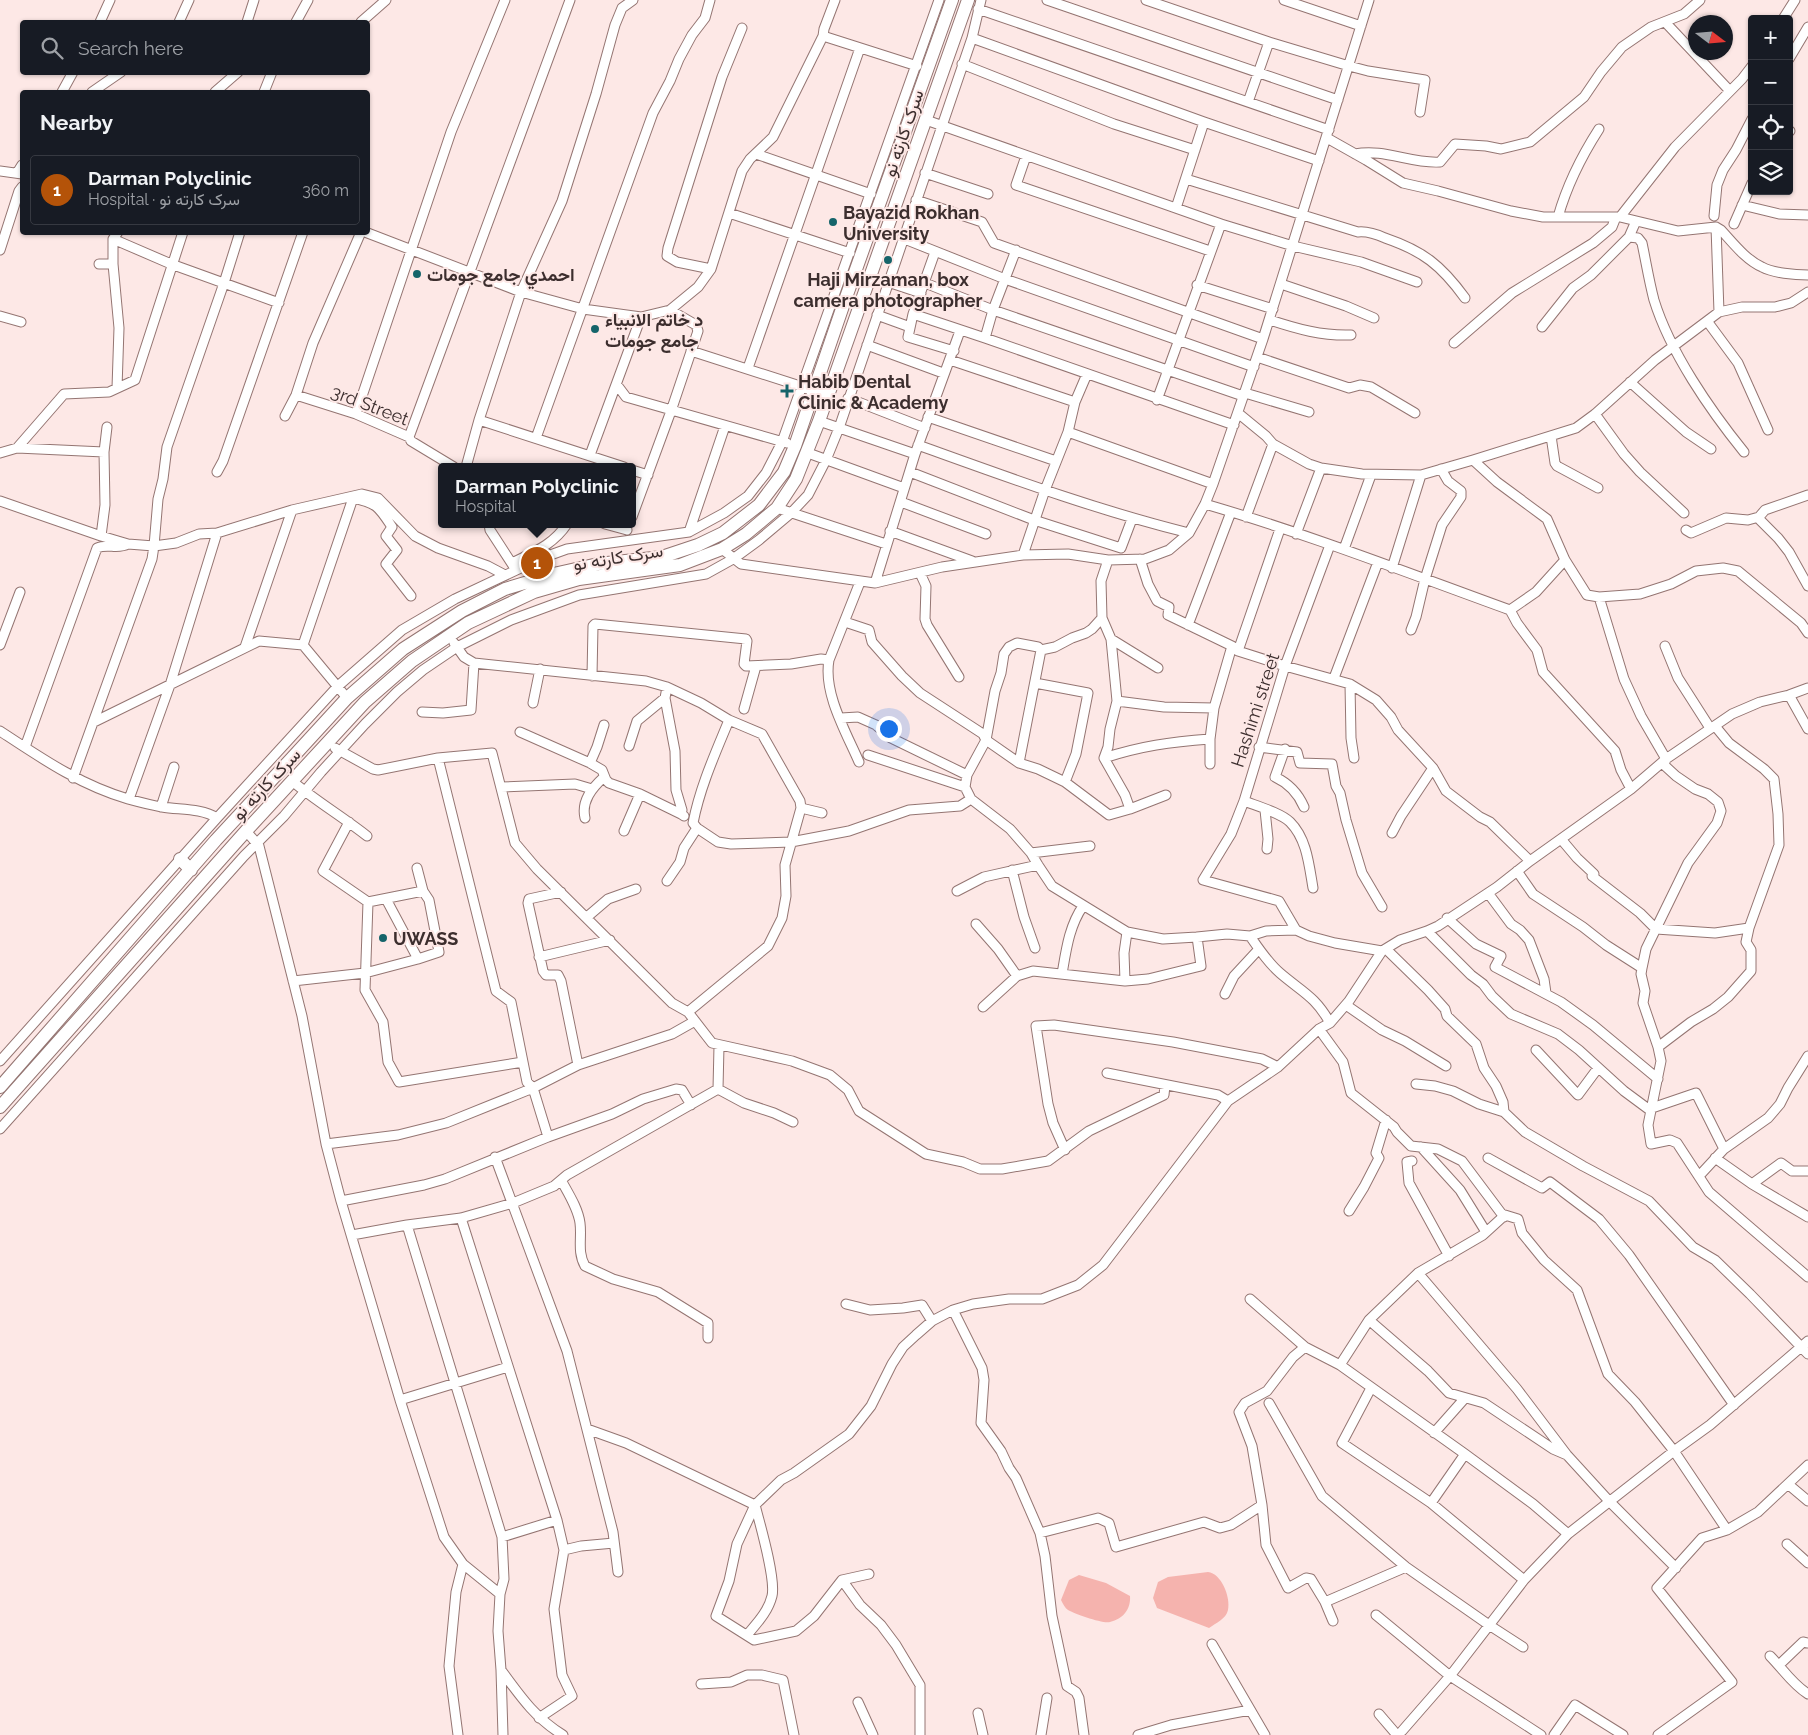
<!DOCTYPE html>
<html lang="en">
<head>
<meta charset="utf-8">
<style>
	:root { --surface:#171b24; --page:#242831; --text:#f1f3f6; --muted:#9ea1a6; --line:#363941; --accent:#b45309 }
	body { margin:0; font-family:Raleway,Vazirmatn,sans-serif; background:var(--page); color:var(--text) }
	.controls { position:absolute; right:15px; top:15px; display:grid; overflow:hidden; border-radius:5px; box-shadow:0 1px 4px #0004 }
	.controls button { width:45px; height:45px; display:grid; place-items:center; padding:0; border:0; border-bottom:1px solid var(--line); background:var(--surface); color:var(--text); font:25px sans-serif }
	.compass { position:absolute; left:1688px; top:15px; width:45px; height:45px; border-radius:50%; background:var(--surface); box-shadow:0 1px 4px #0004; rotate:106deg }
	.you { position:absolute; left:888px; top:728px; width:18px; height:18px; margin:-12px; border:4px solid #fff; border-radius:50%; background:#1a73e8; box-shadow:0 0 0 8px #1a73e833 }
	.badge { display:grid; place-items:center; width:32px; height:32px; border-radius:50%; background:var(--accent); color:#fff; font-size:16px; font-weight:700 }
	.pin { position:absolute; translate:-50% -50%; border:2px solid #fff; box-shadow:0 1px 5px #0006 }
	.popup { position:absolute; left:438px; top:463px; width:198px; height:65px; box-sizing:border-box; display:grid; place-content:center; border-radius:5px; background:var(--surface); filter:drop-shadow(0 1px 4px #0005); font-size:16px; white-space:nowrap; color:var(--muted) }
	.popup b { font-size:19px; color:var(--text) }
	.popup::after { content:''; position:absolute; left:50%; top:100%; margin-left:-10px; border:10px solid transparent; border-top-color:var(--surface) }
	.list { margin:0; padding:0; list-style:none }
	h2 { display:flex; justify-content:space-between; align-items:center; height:65px; margin:0; padding:0 20px; font-size:21px }
	h2 small { font-size:16px; font-weight:400; color:var(--muted) }
	.list li { display:grid; grid-template-columns:32px 1fr auto; gap:15px; align-items:center; box-sizing:border-box; height:70px; margin:0 10px 10px; padding:0 10px; border:1px solid var(--line); border-radius:5px }
	.list b { display:block; font-size:19px; white-space:nowrap }
	.list p { margin:0; font-size:16px; white-space:nowrap; color:var(--muted) }
	.list em { font-size:16px; font-style:normal; color:var(--muted) }
	.icon { flex:none; width:28px; height:28px; fill:none; stroke:currentColor; stroke-width:2; stroke-linecap:round; stroke-linejoin:round }
	.map { position:relative; flex:none; width:1808px; height:1735px; overflow:hidden }
	.search { position:absolute; background:var(--surface); box-shadow:0 1px 4px #0004; left:20px; top:20px; width:350px; height:55px; display:flex; align-items:center; gap:12px; box-sizing:border-box; padding:0 18px; border-radius:5px; color:var(--muted); font-size:19px }
	.panel { position:absolute; background:var(--surface); box-shadow:0 1px 4px #0004; left:20px; top:90px; width:350px; height:145px; border-radius:5px }
	.map>svg:first-child { display:block }
	.green { fill:#f5b3ae }
	.lines { fill:none; stroke-linecap:round; stroke-linejoin:round }
	.minor-casing { stroke:#947572; stroke-width:11 }
	.highway-casing { stroke:#947572; stroke-width:14 }
	.minor { stroke:#fff; stroke-width:9 }
	.highway { stroke:#fff; stroke-width:12 }
	.poi-dot { fill:#15646a; stroke:#fde8e6; stroke-width:2 }
	.labels { text-anchor:middle; dominant-baseline:central; stroke-width:4; stroke-linejoin:round; paint-order:stroke }
	.street-label { font-size:18px; fill:#3c2e2e; stroke:#fde8e6 }
	.poi-label { font-size:18px; font-weight:bold; fill:#3c2e2e; stroke:#fde8e6; text-anchor:start }
</style>
</head>
<body>
<div class="map">
<svg width="1808" height="1735" viewBox="0 0 1808 1735">
	<rect width="100%" height="100%" fill="#fde8e6"/>
	<path class="green" d="M1208,1572C1221,1573 1231,1597 1228,1610C1226,1619 1216,1623 1209,1628L1157,1608L1153,1598L1158,1582L1168,1577Z
		M1079,1575L1106,1583L1130,1596C1131,1609 1123,1619 1110,1622C1103,1624 1075,1614 1068,1610C1065,1608 1063,1604 1061,1600L1069,1580Z"/>
	<g class="lines">
		<defs>
			<path id="minor" d="M1047,0L1338,100
				M1146,0L1269,42L1349,66L1368,71L1425,80L1420,112
				M1284,0L1361,26
				M978,9L1329,130
				M1783,19L1795,0
				M100,22L110,0
				M179,22L189,0
				M247,22L254,0
				M296,22L308,0
				M361,22L386,0
				M1665,22L1729,90
				M823,36L824,29L835,0
				M972,38L1204,122L1319,161
				M1789,59L1808,27
				M962,64L1114,124L1195,150
				M62,92L73,72
				M92,92L121,72
				M215,92L238,72
				M264,92L272,72
				M1248,102L1269,42
				M926,120L1221,224L1293,246L1361,262L1417,282
				M1789,131H1790
				M1327,138L1366,160L1403,183L1438,191L1511,211L1543,217H1620L1678,231L1716,227L1721,230C1733,243 1746,260 1762,267C1773,273 1795,275 1808,275
				M756,154L871,194
				M1355,154C1384,148 1411,164 1440,162L1455,144L1486,146L1501,149L1530,142L1584,97L1601,72L1622,47L1651,27L1684,14L1700,0
				M1026,156L1016,185L1210,251
				M0,171L22,174
				M17,173L22,165
				M925,173L988,194
				M1186,179L1358,232C1368,231 1376,234 1385,238C1423,251 1441,265 1465,298
				M916,200L982,222L994,243L1263,339
				M1742,205L1779,214L1808,215
				M1176,208L1204,122
				M729,213L850,253
				M1714,216L1717,185L1723,170L1736,150L1752,119
				M1558,217C1567,185 1581,157 1599,129
				M1620,217L1675,147L1742,79L1752,66
				M1734,224L1752,183
				M1716,227L1719,312
				M365,232L521,292L583,309L641,317L670,310L698,287L711,269L742,171L750,159L773,137L823,36L917,66
				M1629,237L1638,238L1642,243C1646,262 1649,281 1654,300C1670,352 1710,410 1744,452
				M902,238L1005,279L1254,367
				M113,239L171,264L279,303
				M0,250L19,191L22,187
				M935,252L913,314L908,337L954,351
				M99,264H113
				M711,269L677,262L667,256L668,248L722,77L742,28
				M888,282L921,293
				M925,283L993,310L1243,396
				M1281,284L1346,306L1374,318
				M1197,285L1273,309
				M913,314L985,338L1234,425
				M877,315L910,327
				M0,316L21,322
				M1270,320C1297,329 1322,336 1351,335
				M1707,321L1738,363L1768,430
				M1542,327L1573,288L1591,275L1629,237L1636,221
				M985,338L993,310L1016,250
				M1454,343L1512,293L1593,243L1612,227L1616,217
				M867,345L943,373
				M691,351L828,395
				M1257,357L1349,388L1360,385L1371,387L1415,413
				M950,360L1075,402
				M748,368L860,48
				M1630,382L1686,432L1711,449
				M617,385L626,397L787,443
				M117,388L119,328L113,264V239L118,232
				M1245,393L1309,412
				M296,395L356,414L409,437L411,441L454,467
				M848,398L925,428
				M1157,400L1221,224
				M1238,413L1266,436L1273,444L1309,464L1321,468L1362,474L1421,475L1473,460L1576,428L1595,414L1655,360L1719,312L1742,307H1775L1791,303L1808,292
				M356,414L451,132L505,0
				M1595,414L1624,454L1640,472L1684,513
				M285,416L296,395L313,343L361,232
				M928,417L1056,461
				M479,420L624,467
				M819,421L915,454
				M1068,432L1213,484
				M1551,436L1555,463L1557,466L1598,488
				M409,437L570,0
				M536,438L653,113L670,81L679,59L692,35L705,18L710,0
				M918,445C1007,477 1096,510 1189,533
				M17,448L104,452
				M0,453L17,448L64,394L109,392L135,380L183,232
				M808,453L904,488
				M590,455L641,317
				M1473,460L1497,482L1547,519L1565,560L1587,595L1599,597L1640,594L1671,584L1696,571L1723,568L1738,571L1801,623L1808,633
				M466,467L479,420L521,292L562,201L596,94L615,25L622,8L633,0
				M632,470L648,475
				M217,472L223,461L303,232
				M910,472L1034,520L1121,548L1132,519
				M0,501L101,536L128,544L154,546L176,543L199,534L217,533L292,510L362,494L378,498L415,536L438,548L488,566L505,575
				M901,502L986,534
				M1205,504C1308,534 1408,573 1510,610L1517,623L1537,650L1543,672L1615,751L1621,770L1631,789
				M777,508L886,544
				M632,517L671,411L698,331L696,325L670,310
				M1246,517L1273,444
				M1759,517L1760,520L1778,538L1789,552L1808,586
				M489,524L490,530L514,567
				M605,524L627,530
				M1686,530L1691,533L1726,518L1748,520L1759,517L1765,510L1808,495
				M890,531L972,561
				M689,532L725,426
				M1296,534L1321,468
				M101,536L105,505L104,452L107,427
				M722,549L741,564L875,583L942,567L1023,555L1068,554L1108,560L1145,559L1169,550L1189,533L1205,504L1213,484L1263,339L1369,0
				M1344,549L1371,475
				M1023,555L1045,490L1068,432L1075,402L1087,374
				M1140,559L1148,584L1157,601L1169,607L1168,615L1232,646L1238,651L1285,666L1350,684L1376,700L1391,717L1398,730L1433,768L1446,791L1480,817L1490,822L1530,861
				M1108,560L1101,581L1102,618L1092,629L1086,633L1072,638L1055,647L1041,650L1038,647L1017,643L1009,647L1004,654L1001,673L995,691L986,740L967,775L965,787L971,799L1010,829L1031,853L1038,865L1052,886L1127,932L1163,939L1197,937L1227,934L1250,936L1266,931L1296,930L1309,936L1335,943L1382,951
				M512,563C534,552 553,545 567,524
				M1392,568L1421,475
				M920,573L926,586L925,619L927,625L959,677
				M875,583L915,454L960,331
				M1599,597L1624,679L1641,716L1666,759L1664,765L1676,776L1695,789L1708,794L1718,802L1721,811L1717,823L1688,863L1646,949L1642,968L1641,974L1645,991L1643,1003L1658,1047L1661,1061L1648,1125L1651,1144L1670,1140L1677,1143L1709,1192L1808,1277
				M1510,610L1536,592L1565,560
				M1102,618L1111,639L1117,701L1110,729L1108,747L1104,758
				M845,622L869,630L872,642L902,676L920,693L983,734L986,740L1019,763L1038,769L1065,782L1109,815L1130,809L1166,795
				M1188,625L1231,512
				M1411,630L1416,617L1425,579L1442,525L1461,497V491L1448,481L1441,469
				M1111,639L1158,668
				M454,643L464,657L474,663L646,681L667,687L701,703L729,720L762,734L800,801L801,808L785,865L786,896L782,918L768,946L688,1012
				M0,645L20,592
				M303,645L353,498C377,503 379,507 392,527L386,536L397,550L386,564L411,596
				M1665,646L1678,678L1710,728
				M245,647L292,510
				M1238,651L1280,529
				M592,676L593,626L595,624L746,639L747,641L744,664L746,666L791,664L821,659L829,660
				M1334,678L1378,562
				M1035,683L1088,693L1076,754L1065,782
				M1350,684L1351,738L1354,758
				M667,687L665,698L675,751L676,790L682,810L681,814L684,816
				M1789,695L1808,729
				M1117,701L1164,707L1214,708
				M533,703L540,669
				M744,709L756,666
				M422,712L443,713L471,710L474,663
				M841,718L858,717L876,725L891,738L967,775
				M94,722L259,641L303,645L347,698
				M0,731C41,758 80,785 128,799C139,802 150,805 162,807C180,810 201,808 217,818
				M520,732L590,763L602,770L606,780L609,783L640,794L681,814
				M629,746L637,721L665,698
				M25,747L97,548C108,543 117,550 128,544
				M1259,747L1297,752L1300,763L1332,764L1336,786L1340,793L1346,820L1362,873L1382,907
				M335,748L373,769L378,770L438,758L492,753L515,843L537,869L672,1003L688,1012L712,1043L792,1061L830,1075L848,1090L859,1111L926,1154L963,1162L980,1169H1002L1048,1161L1089,1131L1164,1095L1165,1085
				M1285,749L1275,777C1288,783 1298,793 1304,807
				M868,755L965,787
				M438,758L496,991L511,1002L527,1082L533,1088L548,1137
				M1104,758C1141,746 1170,742 1210,739
				M1104,758L1125,795L1130,809
				M859,762C846,732 823,693 829,660L860,582
				M590,763L597,747L604,725
				M1019,763L1041,650
				M1210,764V739L1214,708L1232,646
				M73,778L152,559L154,546L158,499L163,479L167,447L224,283L240,232
				M292,781C316,801 343,817 367,836
				M501,787L575,784L592,789
				M129,799L170,685L217,533
				M1244,801C1257,806 1281,813 1290,822C1307,839 1309,865 1313,888
				M161,807L174,767
				M801,808L822,813
				M1265,810L1268,839L1267,849
				M585,818C581,801 592,788 604,777
				M349,822L323,871L368,902L365,990L383,1022L388,1062L399,1082L523,1062
				M697,828L718,842L731,844L791,842L849,831L909,810L960,806L971,799
				M246,831L259,846L302,1016L326,1144L341,1201L400,1400L444,1537L463,1564L500,1594L498,1631L501,1670L503,1735
				M624,831L640,794
				M1392,833L1401,816L1433,768
				M1561,839L1577,858L1594,874L1592,876L1640,913L1656,929L1715,933L1749,928
				M1031,853L1090,846
				M1012,870L1024,917L1035,948
				M1517,871L1533,894L1583,927L1606,945L1642,968
				M667,881L680,862L684,848L697,828L693,823C700,787 715,754 729,720
				M957,891L984,877L1038,865
				M561,892L529,899L528,903L543,971L546,975H558L561,981L578,1065
				M1488,893L1511,924L1520,930L1529,940L1544,979L1546,993
				M386,899L418,959L439,952L429,900L423,891
				M368,902L423,891L417,868
				M587,917L608,899L636,889
				M1447,918L1476,944L1501,956L1495,967L1561,1002L1593,1025L1658,1079
				M976,924L998,949L1017,976
				M1296,930L1279,901L1203,880L1231,834L1244,801L1285,666L1330,545
				M1427,931L1471,975L1483,984L1492,996L1511,1014L1558,1034L1579,1050L1624,1091L1651,1111
				M1250,936C1259,949 1268,963 1280,973C1302,992 1315,996 1330,1023
				M1386,949L1428,990L1445,1009L1447,1016L1476,1044L1484,1068L1496,1086L1503,1102L1504,1112
				M539,957L610,940
				M1062,974C1066,951 1069,926 1083,906
				M293,981L365,973L418,959
				M1125,981L1124,953L1127,932
				M1225,994L1234,976L1259,949
				M1346,1005L1382,1030L1405,1041L1446,1066
				M983,1007L1017,976L1033,971L1125,981L1148,979L1201,966L1197,937
				M1319,1029L1343,1062L1351,1093L1394,1127L1397,1132L1411,1146L1438,1149L1462,1161L1504,1217
				M1658,1047L1691,1022L1713,1009L1728,997L1751,971V950L1746,942L1749,928L1779,845L1778,814L1774,779L1764,769L1729,743L1715,726
				M1536,1050L1578,1095L1598,1068
				M0,1061L217,818L338,686L402,630L455,599L542,558L567,549L689,532L724,513L748,496L766,473L782,442L939,0
				M1107,1073L1218,1095L1228,1101
				M1416,1084L1435,1086L1453,1091L1479,1104L1504,1112L1525,1132L1583,1166L1649,1201L1693,1247L1715,1260L1750,1294L1808,1354
				M718,1089L744,1103L774,1113L793,1122
				M1652,1108L1696,1093L1724,1149
				M0,1129L244,856L284,816L321,772L365,724L397,692L423,670L457,647L511,620L579,595L706,574L733,559L759,540L791,513L808,495L826,460L839,428L972,38L981,0
				M326,1144L398,1135L446,1123L533,1088L578,1065L672,1034L695,1021
				M1421,1147L1460,1190L1486,1232
				M1065,1150L1053,1123L1048,1104L1036,1026L1054,1025L1173,1042L1262,1059L1278,1067
				M495,1157L567,1351L613,1532L618,1572
				M1488,1158L1542,1188L1550,1182L1599,1219L1629,1255L1734,1405
				M1715,1158L1752,1184L1808,1217
				M1412,1161L1407,1162L1409,1183L1449,1256
				M1699,1176L1724,1149L1768,1118L1780,1104L1788,1088L1808,1056
				M561,1180C568,1193 578,1208 580,1223C582,1238 577,1252 585,1266L613,1279L658,1292L708,1323V1338
				M1752,1184L1781,1163L1792,1171H1808
				M341,1201L424,1185L445,1179L548,1137L612,1114L643,1099L676,1089L682,1090L691,1105
				M1349,1211L1364,1187L1379,1158L1376,1153L1386,1120
				M461,1218L557,1520L564,1550L554,1609L562,1675L572,1696L539,1718
				M407,1225L502,1537L504,1579L500,1594
				M352,1235L407,1225L461,1218L513,1203L554,1186L567,1175L718,1089L719,1046
				M1418,1273L1517,1389L1567,1455L1609,1501L1676,1568
				M1250,1299L1305,1347L1340,1365L1465,1454L1533,1504L1568,1534
				M846,1304L870,1310L903,1308L922,1305L932,1321
				M953,1310L982,1368L984,1380L981,1423L1001,1451L1009,1468L1016,1478L1040,1533L1045,1556L1052,1616L1067,1686L1076,1692L1079,1698L1084,1735
				M1369,1320L1428,1371L1449,1393L1484,1403L1553,1449L1567,1455
				M1305,1347L1293,1357L1267,1391L1245,1403L1239,1412L1252,1446L1262,1505L1266,1545L1288,1588L1306,1578L1311,1579L1325,1602L1333,1621
				M1340,1365L1369,1320L1418,1273L1483,1235L1505,1215L1518,1219L1522,1233L1544,1260L1577,1290L1608,1374L1635,1402L1674,1451L1727,1530
				M1371,1388L1342,1443L1431,1503L1524,1580
				M400,1400L508,1367
				M1269,1403L1322,1496L1406,1567L1489,1625L1523,1647
				M587,1429L626,1443L755,1505C760,1524 776,1579 772,1596C768,1612 757,1623 747,1635
				M1434,1433L1465,1398
				M1789,1485L1808,1501
				M1431,1503L1465,1454
				M1040,1533L1098,1518L1109,1523L1116,1547L1204,1522L1220,1528L1231,1525L1262,1505
				M502,1537L557,1520
				M1787,1544L1808,1563
				M564,1550L581,1546L614,1543
				M869,1574L842,1580L814,1616L796,1631L754,1640L716,1616L729,1581L737,1544L755,1505L781,1480L794,1473L849,1434L871,1406L892,1364L903,1347L916,1335L932,1321L953,1310L973,1304L1009,1299H1042L1078,1285L1103,1265L1228,1101L1278,1067L1319,1029L1330,1023L1349,1001L1382,951L1400,940L1427,931L1438,926L1497,887L1530,861L1631,789L1666,759L1732,714L1760,702L1789,695L1808,688
				M842,1580L860,1605L881,1625L896,1645L920,1685V1735
				M1325,1602L1406,1567
				M1376,1615L1450,1676L1541,1735
				M1212,1644L1265,1735
				M1770,1656C1783,1669 1792,1684 1808,1694
				M1779,1665L1803,1642L1808,1643
				M501,1670C520,1696 535,1718 563,1735
				M701,1684L731,1682L747,1675H762L783,1680L794,1735
				M858,1702L873,1735
				M978,1713L983,1735
				M1379,1714L1397,1735
				M1402,1731L1450,1676L1524,1580L1568,1534L1674,1451L1710,1425L1808,1341
				M458,1735L449,1666L456,1592L463,1564
				M1041,1735L1047,1698
				M1138,1735L1171,1725L1250,1710
				M1554,1735L1575,1705L1623,1735
				M1658,1735L1732,1682L1657,1588L1702,1538L1727,1530L1758,1512L1808,1465"/>
			<path id="highway" d="M180,859L191,870
				M0,1087L216,840L291,759L347,698L403,649L462,611L505,589L558,573L598,564L662,557L698,545L723,533L759,505L784,472L795,446L844,303L952,0
				M0,1107L246,831L365,702L412,661L468,623L534,592L579,579L680,565L722,549L746,534L777,508L796,479L819,421L968,0"/>
		</defs>
		<use href="#minor" class="minor-casing"/>
		<use href="#highway" class="highway-casing"/>
		<use href="#minor" class="minor"/>
		<use href="#highway" class="highway"/>
	</g>
	<g class="poi-dot">
		<circle cx="833" cy="222" r="5"/>
		<circle cx="888" cy="260" r="5"/>
		<circle cx="417" cy="274" r="5"/>
		<circle cx="595" cy="329" r="5"/>
		<path d="M784.5 383.5h5v5h5v5h-5v5h-5v-5h-5v-5h5z"/>
		<circle cx="383" cy="938" r="5"/>
	</g>
	<g class="labels">
		<g class="street-label">
			<text transform="translate(903 133) rotate(-71)">سرک کارته نو</text>
			<text transform="translate(370 405) rotate(21)">3rd Street</text>
			<text transform="translate(618 557) rotate(-9)">سرک کارته نو</text>
			<text transform="translate(1255 710) rotate(-72)">Hashimi street</text>
			<text transform="translate(266 784) rotate(-47)">سرک کارته نو</text>
		</g>
		<g class="poi-label">
			<text x="843" y="212">Bayazid Rokhan<tspan x="843" dy="21">University</tspan></text>
			<text x="427" y="274">احمدي جامع جومات</text>
			<text x="888" y="279" text-anchor="middle">Haji Mirzaman, box<tspan x="888" dy="21">camera photographer</tspan></text>
			<text x="605" y="319">د خاتم الانبیاء<tspan x="605" dy="21">جامع جومات</tspan></text>
			<text x="798" y="381">Habib Dental<tspan x="798" dy="21">Clinic &amp; Academy</tspan></text>
			<text x="393" y="938">UWASS</text>
		</g>
	</g>
</svg>
<div class="controls">
<button>+</button>
<button>−</button>
<button><svg class="icon" aria-label="locate" viewBox="0 0 24 24"><circle cx="12" cy="12" r="6"/><path d="M12 2v4M12 18v4M2 12h4M18 12h4"/></svg></button>
<button><svg class="icon" aria-label="layers" viewBox="0 0 24 24"><path d="M12 4l9 5-9 5-9-5zM3 14l9 5 9-5"/></svg></button>
</div>
<svg class="compass" viewBox="-18 -18 36 36"><path d="M0-13l5 13h-10z" fill="#e53935"/><path d="M0 13l5-13h-10z" fill="#9ea1a6"/></svg>
<div class="you"></div>
<div class="pin badge" style="left:537px;top:563px">1</div>
<div class="popup"><b>Darman Polyclinic</b>Hospital</div>
<div class="search"><svg class="icon" aria-label="search" viewBox="0 0 24 24"><circle cx="10" cy="10" r="6"/><path d="M15 15l6 6"/></svg>Search here</div>
<section class="panel">
<h2>Nearby<small></small></h2>
<ul class="list">
<li><span class="badge">1</span><div><b>Darman Polyclinic</b><p>Hospital · سرک کارته نو</p></div><em>360 m</em></li>
</ul>
</section>
</div>
</body>
</html>
